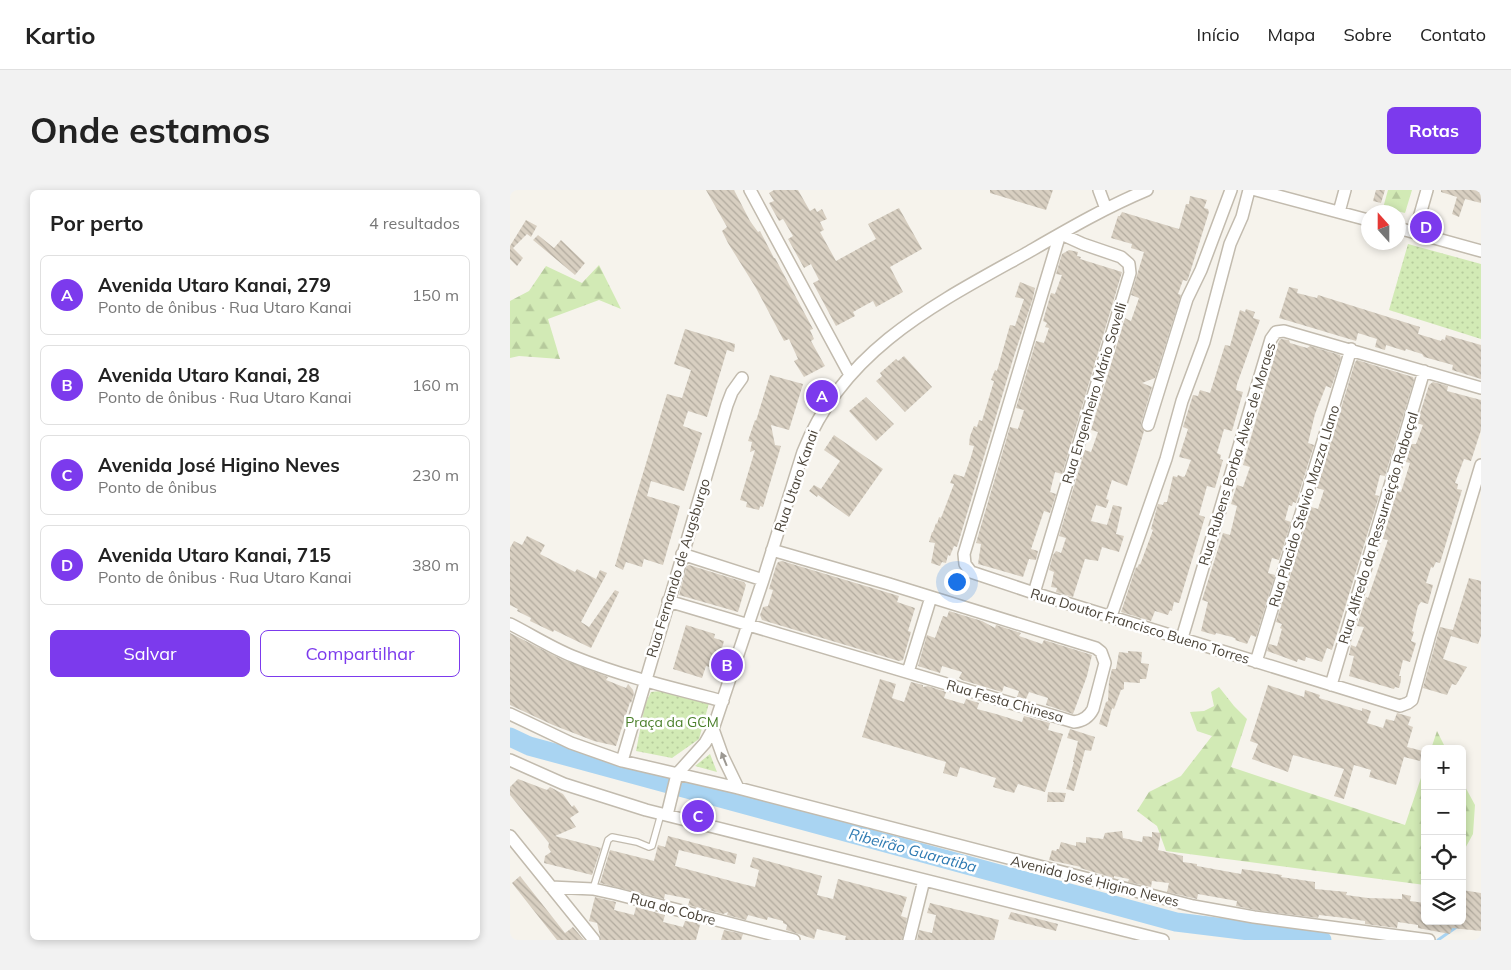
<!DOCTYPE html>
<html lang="pt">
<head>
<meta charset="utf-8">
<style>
	:root { --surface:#fff; --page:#f2f2f2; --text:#222; --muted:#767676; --line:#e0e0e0; --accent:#7c3aed }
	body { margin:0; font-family:Mulish,sans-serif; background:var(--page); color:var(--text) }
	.controls { position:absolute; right:15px; bottom:15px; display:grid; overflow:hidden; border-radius:8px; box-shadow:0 2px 8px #0003 }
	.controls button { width:45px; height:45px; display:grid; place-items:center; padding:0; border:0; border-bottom:1px solid var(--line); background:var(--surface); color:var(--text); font:25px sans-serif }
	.compass { position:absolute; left:851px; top:15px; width:45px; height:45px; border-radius:50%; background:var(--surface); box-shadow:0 2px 8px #0003; rotate:339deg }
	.you { position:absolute; left:446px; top:391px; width:18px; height:18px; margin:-12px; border:4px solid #fff; border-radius:50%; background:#1a73e8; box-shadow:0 0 0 8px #1a73e833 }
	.badge { display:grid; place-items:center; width:32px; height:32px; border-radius:50%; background:var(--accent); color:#fff; font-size:16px; font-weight:700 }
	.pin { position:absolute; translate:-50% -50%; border:2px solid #fff; box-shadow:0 1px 5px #0006 }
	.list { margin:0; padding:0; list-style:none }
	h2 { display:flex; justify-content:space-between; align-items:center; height:65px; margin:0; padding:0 20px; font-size:21px }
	h2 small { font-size:16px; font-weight:400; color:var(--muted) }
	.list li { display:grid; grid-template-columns:32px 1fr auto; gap:15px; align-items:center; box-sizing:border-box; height:80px; margin:0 10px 10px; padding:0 10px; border:1px solid var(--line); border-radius:8px }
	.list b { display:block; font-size:19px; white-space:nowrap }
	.list p { margin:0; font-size:16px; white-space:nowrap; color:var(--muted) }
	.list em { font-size:16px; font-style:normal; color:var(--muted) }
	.actions { display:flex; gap:10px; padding:15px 20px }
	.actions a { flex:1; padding:11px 0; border:1px solid var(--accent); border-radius:8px; text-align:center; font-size:18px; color:var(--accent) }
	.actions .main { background:var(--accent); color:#fff }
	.icon { flex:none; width:28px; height:28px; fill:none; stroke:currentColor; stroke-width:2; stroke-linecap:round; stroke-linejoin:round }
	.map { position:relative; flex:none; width:971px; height:750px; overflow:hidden; border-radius:8px }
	header { display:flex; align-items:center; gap:30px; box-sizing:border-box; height:70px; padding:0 25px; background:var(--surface); border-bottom:1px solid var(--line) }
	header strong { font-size:24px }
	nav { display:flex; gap:28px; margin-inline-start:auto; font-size:18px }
	.intro { display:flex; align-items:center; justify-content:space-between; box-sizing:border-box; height:120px; padding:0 30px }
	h1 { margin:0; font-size:35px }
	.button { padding:12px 22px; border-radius:8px; background:var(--accent); color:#fff; font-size:18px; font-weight:700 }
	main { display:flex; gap:30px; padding:0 30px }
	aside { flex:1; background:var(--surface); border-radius:8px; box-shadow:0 2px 8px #0003 }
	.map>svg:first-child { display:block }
	.forest { fill:url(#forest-firs) }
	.park { fill:url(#park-dots) }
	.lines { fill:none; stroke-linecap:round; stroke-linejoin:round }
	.stream { stroke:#a9d4f2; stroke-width:3 }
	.river { stroke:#a9d4f2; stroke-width:19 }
	.building { fill:url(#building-back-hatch) }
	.lane-casing { stroke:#c2bbae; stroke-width:8 }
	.street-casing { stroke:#c2bbae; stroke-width:14 }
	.lane { stroke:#fff; stroke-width:5.5 }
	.street { stroke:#fff; stroke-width:11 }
	.oneway { fill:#9c9892 }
	.labels { text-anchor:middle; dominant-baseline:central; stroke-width:5; stroke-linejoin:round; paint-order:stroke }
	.street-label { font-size:14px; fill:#4b4439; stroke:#fff }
	.park-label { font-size:14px; fill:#4a7f2a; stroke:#fff }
	.water-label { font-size:15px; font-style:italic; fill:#2e7ab2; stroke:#fff }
</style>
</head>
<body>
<header>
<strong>Kartio</strong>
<nav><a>Início</a><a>Mapa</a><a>Sobre</a><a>Contato</a></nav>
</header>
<div class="intro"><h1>Onde estamos</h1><a class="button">Rotas</a></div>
<main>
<aside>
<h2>Por perto<small>4 resultados</small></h2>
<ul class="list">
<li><span class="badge">A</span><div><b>Avenida Utaro Kanai, 279</b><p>Ponto de ônibus · Rua Utaro Kanai</p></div><em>150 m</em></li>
<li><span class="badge">B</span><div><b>Avenida Utaro Kanai, 28</b><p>Ponto de ônibus · Rua Utaro Kanai</p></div><em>160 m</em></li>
<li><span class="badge">C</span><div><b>Avenida José Higino Neves</b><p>Ponto de ônibus</p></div><em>230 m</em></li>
<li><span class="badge">D</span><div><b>Avenida Utaro Kanai, 715</b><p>Ponto de ônibus · Rua Utaro Kanai</p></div><em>380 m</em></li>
</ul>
<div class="actions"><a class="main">Salvar</a><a>Compartilhar</a></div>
</aside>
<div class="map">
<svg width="971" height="750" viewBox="0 0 971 750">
	<defs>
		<pattern id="forest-firs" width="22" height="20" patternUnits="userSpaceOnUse" patternTransform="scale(1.25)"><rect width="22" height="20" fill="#d2eab5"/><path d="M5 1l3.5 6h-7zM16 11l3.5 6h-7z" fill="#b6ca9c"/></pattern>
		<pattern id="park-dots" width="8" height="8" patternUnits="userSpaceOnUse" patternTransform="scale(1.25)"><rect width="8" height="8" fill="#d2eab5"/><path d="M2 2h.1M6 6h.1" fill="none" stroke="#b6ca9c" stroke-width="1.8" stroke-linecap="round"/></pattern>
		<pattern id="building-back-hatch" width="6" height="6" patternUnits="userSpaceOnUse" patternTransform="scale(1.25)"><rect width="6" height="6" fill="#d8cfc1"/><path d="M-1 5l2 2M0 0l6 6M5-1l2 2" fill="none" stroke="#b1aa9e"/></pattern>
	</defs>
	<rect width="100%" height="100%" fill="#f6f3ec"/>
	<path class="forest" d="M878,0H902L895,23L873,18Z
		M89,75L111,119L89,110L38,129L50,169L9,166L0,168V111L19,101L36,76L72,93Z
		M709,497L724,516L737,529L721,577L895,635L915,576V695L656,661L647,636L627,621L639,602L671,586L702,546L687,541L680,522L694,521L704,516L701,502Z
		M927,541L936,559H921Z
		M952,591L965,615L963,644L952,664Z"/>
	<path class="park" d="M898,54L971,74V149L879,120Z
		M150,501H165L199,513L189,549L162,568L126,561L135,515L141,502Z
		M200,564L207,582L185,576Z"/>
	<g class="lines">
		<path class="stream" d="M928,750L948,736"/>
		<path class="river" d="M0,547L19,556L666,732L812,750"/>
	</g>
	<path class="building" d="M196,0H224L240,31L248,42L250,41L264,68H265L303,139L300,140L304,149L301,151L315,176L294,187L284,171L288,169L279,149L274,151L246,98L218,53L212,41L217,37Z
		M264,0H288L300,21L305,18L307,22L312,19L317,29L310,32L314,40L310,42L326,71L366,49L358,34L389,18L412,59L380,77L393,102L366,117L363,111L343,122L345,126L326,136L303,93L309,90L301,74L294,78L278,49L283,46L273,29L269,31L259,13L264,11L259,3Z
		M480,0H543L536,20L480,3Z
		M866,0H875L871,13L863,11Z
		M931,0H971V13L955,9L949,27L942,24L947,7L931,2Z
		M680,6L697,10L694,18L698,19L699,22L678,89L677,91L673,90L668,104L671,105L645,188L632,193L642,197L631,233V237L634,241L629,258L617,296L602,290L596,309L599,310L596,318L586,315L581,331L597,335L603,315L612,317L606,344L614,346L609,362L592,357L588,371L575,369L563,407L546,402L547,398L541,397L544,382L539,380L543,365L546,361L551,363L556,348L549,346L575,260L581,262L588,242L581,240L615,128L621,131L629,108L621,105L634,62L621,58L622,54L601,48L608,26H610L612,22L669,39L676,14H679Z
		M16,30L27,36L21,47L17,44L3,58L13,68L7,76L0,69V56Z
		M28,45L44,58L51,50L75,73L65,85L23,50Z
		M559,60L568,62L567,66L571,67L570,69L612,82L552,284L545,282L540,302L546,304L540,323L534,321L521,359L528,361L526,370L519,369L513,387L468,374L471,354L466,353L500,237L508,239L514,220L506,218L526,151L534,153L539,138L535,137L537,133L533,131L541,103L545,104L552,85L546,84L552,64Z
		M510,92L525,98L523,108L504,166L447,357L444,356L440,366L438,365L436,373L432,372L430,376L421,373L425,353L419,352L422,342H423L426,333L427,334L429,327L431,328L444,294L440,293L444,284L454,287L461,267L464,256L459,255L460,246L464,236L467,237L469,230L472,231L484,191L481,190L485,180L487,181L500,135L505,136L514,109L505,107Z
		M779,97L788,99L787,103L807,108L808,105L910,137L908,144L931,151L932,149L935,150L936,145L971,155V189L942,180L943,175L914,167L912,164L896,159L895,161L876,155L875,160L865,157L867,149L848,143L846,151L769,128Z
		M736,119L745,122L743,128L750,130L727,194L726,200L733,202L722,241L714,239L707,263L711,265L710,269L713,270L705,298L697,296L689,325L695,327L669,413L664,412L662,421L660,420L658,425L645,421L641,431L611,422L626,377L627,378L629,374L630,375L643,340L641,339L648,314L653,315L654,312H657L663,286L667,287L668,285L673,287L675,286L681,270L669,267L678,239L673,237L683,205L688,206L690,200L700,203L715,155L720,156L730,120L735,122Z
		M175,139L225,154L224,162L217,160L197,227L178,221L173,236L192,243L174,301L141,291L137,306L170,316L153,375L134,369L132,377L116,372L113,380L105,376L157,204L172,208L181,180L164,174Z
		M771,149L779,150L780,153L797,158L800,156L830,165L831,168L821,198L816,196L805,224L798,253L804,255L786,313L783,312L782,316L779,315L775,330L781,332L769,370L762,368L758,383L765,385L746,447L741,445L737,454L725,450L726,449L722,447L706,443L705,445L691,441L698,412L692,410L713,343L720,345L727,316L721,314L727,295L733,297L740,277L733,275L769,151Z
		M394,166L422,197L395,222L366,191L372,186L370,183L386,169L388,171Z
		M847,170L903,187L904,190L875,286L870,285L865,305L869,306L822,460L817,458L812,472L796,467L795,471L788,469L787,472L757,461L759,454L767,456L772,439L770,438L772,434L766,432L801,317L808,319L814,300L807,298L845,172Z
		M260,185L293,194L279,240L261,235L265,255L271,256L253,317L250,316L249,320L236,317L237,312L230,310L245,260L240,262L242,252L238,251L245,230L246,231Z
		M923,192L938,196L937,201L971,210V240L961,271L954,269L945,293L948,294L947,299L952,300L930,373L926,372L923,378L921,377L916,393L923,395L918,414L911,412L908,416L902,441L904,442L901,451L906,453L900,472L893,470L889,486H891V490L889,498L885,497L884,499L839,486L844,466L839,465L841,455L846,457L854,437L847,436L856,407L858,408L878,350L873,349L887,301L891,302L900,273L896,272L901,254H906L913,235L907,233L919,195Z
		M356,207L384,234L366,251L339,221Z
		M324,245L373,279L339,327L308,305L307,307L299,301L304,295L311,299L330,271L314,260Z
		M17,346L35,355L30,364L65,382L67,379L86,389L90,380L97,383L71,432L79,437L105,400L109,402L81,458L44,440L43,442L20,431L21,428L7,421L8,419L0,415V358L4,351L12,355Z
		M272,371L389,406L387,412L405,418L398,441L401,442L393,470L389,471L252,430L250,425L253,417L258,416L263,400L259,399L266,376L268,372Z
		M179,375L234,392L236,395L228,422L169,405L177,376Z
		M959,388L971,391V446L968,454L941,446Z
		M439,421L472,431L485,438L486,435L511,443L509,446L532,454L534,450L582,465L577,486L563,524L536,515L538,508L519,502L516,509L507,507L509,501L494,496L492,502L452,490L449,488L452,482L432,476L430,483L408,476L417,445L425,448L433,426L437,427Z
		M176,435L205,444L204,448L214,451L206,479L196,476L192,488L163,479Z
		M930,437L943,440L933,469L957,477L946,495L942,494L937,505L913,498Z
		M0,443L51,469L98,487L96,490L116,498L118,494L123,500L124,504L121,513L120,512L106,556L84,551L43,535L0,515Z
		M618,461L632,462L631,473L639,474L636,489H630V493L614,492V499L611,500L604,519L602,518L597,537L589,534L596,512L598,511L599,491L602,479H606L609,462L618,463Z
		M370,489L386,494L382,508L394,512L401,492L413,495V497L418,496L436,502L434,508L454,514L456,509L469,513L467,519L486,524L512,532L514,526L540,533L538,540L553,544L535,602L508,594L504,603L483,597L486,588L450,577L447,587L433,583L436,572L352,547Z
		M758,495L794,507L795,500L810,505L809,508L852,521V518L861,521L857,533L873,538L876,529L884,531L887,523L901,527L898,535L903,537L897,557L913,561L910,571L894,567L886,595L859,587L861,580L844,575L834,609L824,606L834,579L783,565L778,582L742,569L748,554L740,551Z
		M560,539L585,547L581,561L575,560L564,601L556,599L564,572H563L568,551L557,548Z
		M8,589L37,600L40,597L53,604L62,617L64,615L69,622L60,628L66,637L45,646L91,658L82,685L34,673L35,666L41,662L38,657L39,653L0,605V597Z
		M538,602L556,603L554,612H537Z
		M612,641L613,648L632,652L633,646L642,647V642L651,643L648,660L673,666V672L687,674V676L731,684L732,679L772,685L771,687L805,692V699L837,702L836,705L858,708L892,709V704L901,706L900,711L915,713V731H952V700L971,703V741L942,738L940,744L908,738V735L888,732L887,738L855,734V731L835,728L809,725L808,728L745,720L726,716L727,711L688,704L687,709L657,702L659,693L642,691L641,697L618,692L619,689L604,686V688L570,678L571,677L539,670L542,660L546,661L547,659H549L551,652L566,656V652L576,653V647L593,649L595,643Z
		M158,646L227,664L225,674L169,660L165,676L225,692L245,697L249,680L240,677L243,667L312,686L307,705L323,709L328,689L397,707L391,726L397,728L392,750H335L336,746L307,739L304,749L276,740L277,735L273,733V731L258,727L257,730L238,725L236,730L217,725L218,722L213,724L178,715L180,709L155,704L154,709L90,693L100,660L144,671L148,655L155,657Z
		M10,686L55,743L63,737L74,750H47L2,693Z
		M85,707L106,712L104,720L124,725L126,717L155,725L153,732L173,737L175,731L189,733L187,734L190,735L186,750H91L87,733L79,731Z
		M420,713L489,730L484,750H407L409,740L422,743L426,725L417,723Z
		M501,722L548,734L546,741L498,729Z
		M214,740L233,744L231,750H211Z"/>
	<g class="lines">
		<defs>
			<path id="lane" d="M83,699L98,650L102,647L127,652L139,657L142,656L151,624"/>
			<path id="street" d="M240,0L340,185
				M589,0L596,19
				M746,0L858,30
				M829,22L835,0
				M888,38L971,61
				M905,42L917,0
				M550,44L454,364L455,374L461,382L524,403L890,516L898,513L902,510L919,448L971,275
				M638,235L677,109L691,80L721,0
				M172,364L253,390
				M524,403L620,83L619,74L611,67L573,54L551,44
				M158,411L564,532C573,531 579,527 583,519L595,473L591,462L586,458L379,394L262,360
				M601,426L656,269L672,211L694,152L720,54L732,27L739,0
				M0,434C20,444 40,457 62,466C111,486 162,498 213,511
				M672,448L761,149L766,142L774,141L971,198
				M746,472L841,159
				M398,482L421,407
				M821,495L914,181
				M0,524L61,553L112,571L228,598L683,716L744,727L919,750
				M203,539L213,567L228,598
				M0,570L54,594L136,620L653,750
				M112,571L217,215L222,202L232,188
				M157,625L167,584L195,553L203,539L253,390L293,262C333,160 425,114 515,64C555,41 594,18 637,0
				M0,646L84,750
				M41,697L83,699L106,704L284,750
				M399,750L414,690"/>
		</defs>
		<use href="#lane" class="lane-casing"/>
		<use href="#street" class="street-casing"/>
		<use href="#lane" class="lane"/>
		<use href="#street" class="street"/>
	</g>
	<defs><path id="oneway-solid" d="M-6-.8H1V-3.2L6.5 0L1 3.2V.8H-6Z" transform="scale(1.25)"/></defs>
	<use class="oneway" href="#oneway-solid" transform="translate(214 569) rotate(-112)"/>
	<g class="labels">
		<g class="street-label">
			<text transform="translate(584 203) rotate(-73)">Rua Engenheiro Mário Savelli</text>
			<text transform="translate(727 264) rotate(-73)">Rua Rubens Borba Alves de Moraes</text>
			<text transform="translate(286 291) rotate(-71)">Rua Utaro Kanai</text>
			<text transform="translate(794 316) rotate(-73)">Rua Placido Stelvio Mazza Llano</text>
			<text transform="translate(868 338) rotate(-73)">Rua Alfredo da Ressurreição Rabaçal</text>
			<text transform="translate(168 378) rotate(-73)">Rua Fernando de Augsburgo</text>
			<text transform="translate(630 436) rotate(17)">Rua Doutor Francisco Bueno Torres</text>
			<text transform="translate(495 511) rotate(16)">Rua Festa Chinesa</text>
			<text transform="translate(585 691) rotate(14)">Avenida José Higino Neves</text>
			<text transform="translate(163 719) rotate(15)">Rua do Cobre</text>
		</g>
		<g class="park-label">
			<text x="162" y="532">Praça da GCM</text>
		</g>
		<g class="water-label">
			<text transform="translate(403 660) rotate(15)">Ribeirão Guaratiba</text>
		</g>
	</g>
</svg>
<div class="controls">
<button>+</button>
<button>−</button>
<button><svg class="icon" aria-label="locate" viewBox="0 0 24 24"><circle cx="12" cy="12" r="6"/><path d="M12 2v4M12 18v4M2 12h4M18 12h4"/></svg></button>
<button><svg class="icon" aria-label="layers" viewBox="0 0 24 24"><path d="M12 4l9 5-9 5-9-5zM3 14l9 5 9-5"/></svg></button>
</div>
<svg class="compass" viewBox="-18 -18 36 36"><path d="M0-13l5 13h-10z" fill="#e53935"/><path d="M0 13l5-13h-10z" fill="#767676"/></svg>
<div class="you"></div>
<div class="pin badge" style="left:312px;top:206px">A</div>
<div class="pin badge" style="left:217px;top:475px">B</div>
<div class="pin badge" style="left:188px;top:626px">C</div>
<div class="pin badge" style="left:916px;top:37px">D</div>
</div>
</main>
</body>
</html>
